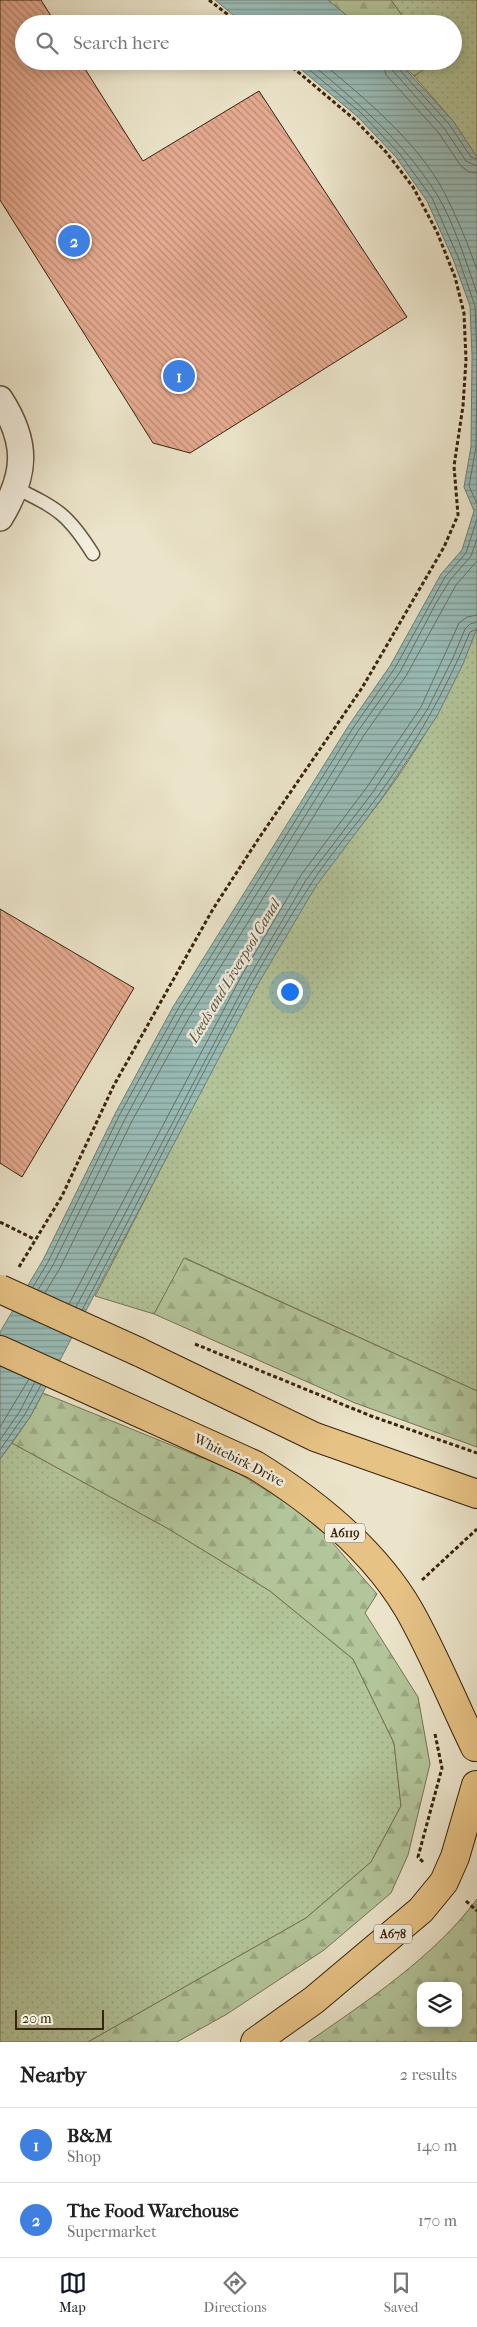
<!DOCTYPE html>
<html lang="en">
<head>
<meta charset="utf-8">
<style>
	:root { --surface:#fff; --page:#f6f6f6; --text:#222; --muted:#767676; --line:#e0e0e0; --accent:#111827 }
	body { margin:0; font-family:"IM FELL French Canon",serif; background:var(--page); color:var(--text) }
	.controls { position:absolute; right:15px; bottom:15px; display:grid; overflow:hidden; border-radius:10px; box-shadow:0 2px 12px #0003 }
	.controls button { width:45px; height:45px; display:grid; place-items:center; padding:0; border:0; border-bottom:1px solid var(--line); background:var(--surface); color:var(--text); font:25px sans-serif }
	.scale { position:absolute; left:15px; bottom:12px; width:89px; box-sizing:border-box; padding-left:5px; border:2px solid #38240c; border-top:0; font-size:14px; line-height:18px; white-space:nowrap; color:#38240c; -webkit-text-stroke:4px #f2eddd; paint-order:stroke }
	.you { position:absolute; left:289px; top:991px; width:18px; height:18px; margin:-12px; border:4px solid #fff; border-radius:50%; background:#1a73e8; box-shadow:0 0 0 8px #1a73e833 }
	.badge { display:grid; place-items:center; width:32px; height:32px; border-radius:50%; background:var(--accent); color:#fff; font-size:16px; font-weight:700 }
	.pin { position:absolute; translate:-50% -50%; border:2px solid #fff; box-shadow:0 1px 5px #0006 }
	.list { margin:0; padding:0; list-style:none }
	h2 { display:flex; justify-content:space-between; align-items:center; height:65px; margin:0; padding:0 20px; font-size:21px }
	h2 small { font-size:16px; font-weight:400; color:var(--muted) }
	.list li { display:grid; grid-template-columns:32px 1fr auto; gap:15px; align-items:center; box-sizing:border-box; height:75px; padding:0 20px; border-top:1px solid var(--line) }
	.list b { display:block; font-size:19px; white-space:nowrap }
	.list p { margin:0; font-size:16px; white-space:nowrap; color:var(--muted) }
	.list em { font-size:16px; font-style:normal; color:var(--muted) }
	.icon { flex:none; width:28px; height:28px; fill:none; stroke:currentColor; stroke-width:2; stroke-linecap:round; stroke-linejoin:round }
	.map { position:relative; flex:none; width:477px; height:2042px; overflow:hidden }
	.search { position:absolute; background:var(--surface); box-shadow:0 2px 12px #0003; left:15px; right:15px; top:15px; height:55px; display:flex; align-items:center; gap:12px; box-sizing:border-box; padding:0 18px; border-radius:28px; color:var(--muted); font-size:19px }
	.sheet { height:215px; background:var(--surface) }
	nav { display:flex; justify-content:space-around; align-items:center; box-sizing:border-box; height:70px; border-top:1px solid var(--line); background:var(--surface); font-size:14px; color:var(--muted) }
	nav a { display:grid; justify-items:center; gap:2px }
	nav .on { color:var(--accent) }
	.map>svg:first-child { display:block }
	.grass { fill:url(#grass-dots); stroke:#767453 }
	.forest { fill:url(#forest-firs); stroke:#767453; fill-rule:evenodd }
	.water { fill:url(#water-rules); stroke:#728074 }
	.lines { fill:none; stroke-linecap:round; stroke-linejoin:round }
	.shore { stroke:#687163; stroke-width:1 }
	.building { fill:url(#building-back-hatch); stroke:#38240c }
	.lane-casing { stroke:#65543c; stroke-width:15 }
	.street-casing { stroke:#65543c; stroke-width:28 }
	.highway-casing { stroke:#38240c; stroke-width:30 }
	.path { stroke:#38240c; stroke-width:3; stroke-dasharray:4 2.5; stroke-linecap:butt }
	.lane { stroke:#f2eddd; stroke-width:12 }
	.street { stroke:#f2eddd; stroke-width:25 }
	.highway { stroke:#e6c285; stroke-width:28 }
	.highway-bridge-casing { stroke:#38240c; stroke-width:30; stroke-linecap:butt }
	.highway-bridge { stroke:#e6c285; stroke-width:28 }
	.labels { text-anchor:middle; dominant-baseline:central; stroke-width:5; stroke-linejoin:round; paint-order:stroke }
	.shield { fill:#f2eddd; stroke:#70604b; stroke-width:1 }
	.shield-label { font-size:12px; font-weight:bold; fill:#38240c }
	.street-label { font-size:14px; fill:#38240c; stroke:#f2eddd }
	.water-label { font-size:15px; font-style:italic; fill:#555240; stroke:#f2eddd }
</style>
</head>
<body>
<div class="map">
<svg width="477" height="2042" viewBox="0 0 477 2042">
	<defs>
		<pattern id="grass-dots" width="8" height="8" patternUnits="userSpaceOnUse" patternTransform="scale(1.25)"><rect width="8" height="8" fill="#b3c59a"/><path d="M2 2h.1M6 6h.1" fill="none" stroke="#9ba984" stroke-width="1.8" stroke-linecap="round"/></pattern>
		<pattern id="forest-firs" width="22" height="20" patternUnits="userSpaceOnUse" patternTransform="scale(1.25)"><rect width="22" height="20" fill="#b3c59a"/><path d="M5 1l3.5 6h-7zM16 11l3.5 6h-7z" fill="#9ba984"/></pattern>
		<pattern id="water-rules" width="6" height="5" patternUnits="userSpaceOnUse" patternTransform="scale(1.25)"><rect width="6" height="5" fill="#99beba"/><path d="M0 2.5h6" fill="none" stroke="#7e9a96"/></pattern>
		<pattern id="building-back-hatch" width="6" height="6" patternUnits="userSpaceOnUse" patternTransform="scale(1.25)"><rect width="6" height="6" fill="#e5aa90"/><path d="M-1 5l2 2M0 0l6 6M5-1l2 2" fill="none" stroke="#bb8a74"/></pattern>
	</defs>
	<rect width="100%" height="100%" fill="#ebe4ca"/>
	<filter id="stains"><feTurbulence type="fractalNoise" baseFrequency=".004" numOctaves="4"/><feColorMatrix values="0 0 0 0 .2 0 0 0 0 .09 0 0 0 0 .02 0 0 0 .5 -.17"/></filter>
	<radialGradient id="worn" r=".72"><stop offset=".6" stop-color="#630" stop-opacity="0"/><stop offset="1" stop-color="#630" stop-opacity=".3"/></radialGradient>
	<path class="grass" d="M391,0H477V157L453,121L414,76L434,61H453V24H408Z
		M477,628V1391L185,1258L154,1314L95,1296C167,1160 233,1018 315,887C335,856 359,829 381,800C420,747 453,690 477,628Z
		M12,1443L167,1528L270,1591L353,1659L394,1743L401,1806L371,1862L306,1918L88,2042H0V1459Z"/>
	<path class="forest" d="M328,0H391L408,24H357Z
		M398,61H434L435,62L414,76Z
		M184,1258L477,1391V1447L355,1403L154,1314Z
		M43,1393L235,1471L311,1518L377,1594L365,1613L418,1697L430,1764L408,1855L391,1893L324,1950L227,2014L177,2042H88L306,1918L371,1862L401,1806L394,1743L353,1659L270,1591L167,1528L12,1443L30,1417Z
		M477,1899V2042H308C366,2002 435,1956 477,1899ZM421,1986H458V2023H421Z"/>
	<path class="water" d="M215,0H328L357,24H244Z
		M291,61H398L453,121L477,157V628L463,664L437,716L382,798L316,886L258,984L30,1417L0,1459V1332L43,1260L116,1112L173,1007L349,725L390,666L441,574L462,550L474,511L464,487L471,447L472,356L470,306L453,259L427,201L396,157L358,117Z"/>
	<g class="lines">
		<path class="shore" d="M299,61L361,113L400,154L432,198L458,257L475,306L477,356L476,447L469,486L477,504
			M308,61C356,101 402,140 436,193C453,220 466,262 477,293
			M320,61C364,98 417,141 444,192C457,217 468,244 477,270
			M382,61L386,75L438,132L461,166L469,172L477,173
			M389,61L392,70L444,128L466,161L477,166
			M395,61L397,67L449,124L471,157L477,159
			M33,1287L48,1262L120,1114L178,1009L353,728L395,668L445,577L466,553L477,519
			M38,1290L53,1265L126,1117L183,1012L358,731L400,672L436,603L450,580L471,556L477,539
			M45,1293L60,1268L132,1121L190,1016L364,735L406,676L456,585L477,561
			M69,1304L242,975L301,875L367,787L421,707L459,623L467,617L477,615
			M76,1307L248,979L306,880L373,792L427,710L452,660L465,629L470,624L477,622
			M82,1310C157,1169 225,1017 311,884C331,853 356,825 378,796C416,743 445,692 470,632L477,629
			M0,1427L29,1379
			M0,1440L20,1411L35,1382
			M0,1450L25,1414L41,1385"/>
	</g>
	<path class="building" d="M0,0H41L56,24H24V61H80L143,161L259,91L407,317L190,453L153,443L0,200Z
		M0,909L134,988L22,1177L0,1163Z"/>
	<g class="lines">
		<defs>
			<path id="lane" d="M16,488C58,509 68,514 93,554"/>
			<path id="street" d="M0,399C28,442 27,474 0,518"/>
			<path id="highway" d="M0,1350L255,1465C313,1501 374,1550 409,1610C434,1654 453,1702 475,1747
				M139,1352L315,1437L477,1494
				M255,2042L314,2000L421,1910L444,1882L455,1857L476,1785"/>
		</defs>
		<use href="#lane" class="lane-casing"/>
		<use href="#street" class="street-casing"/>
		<use href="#highway" class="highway-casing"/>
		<path class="path" d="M209,0L240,24
			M0,1222L34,1239
			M19,1267L62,1196L114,1085L213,909L259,838L362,688L444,547L458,515L454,466L463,406L466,360L464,313L455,277L437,232L413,187L386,152L354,119L285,61
			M195,1344L371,1416L477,1453
			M422,1580L477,1529
			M423,1862L418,1857L442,1768L435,1734
			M466,1901L477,1911"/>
		<use href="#lane" class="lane"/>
		<use href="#street" class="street"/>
		<use href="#highway" class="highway"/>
		<defs>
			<path id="highway-bridge" d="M0,1289L139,1352"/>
		</defs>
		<use href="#highway-bridge" class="highway-bridge-casing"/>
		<use href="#highway-bridge" class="highway-bridge"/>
	</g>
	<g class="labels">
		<g class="shield">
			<rect x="325" y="1523.5" width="40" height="19" rx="4"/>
			<rect x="374" y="1924.5" width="38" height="19" rx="4"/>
		</g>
		<g class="shield-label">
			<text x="345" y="1533">A6119</text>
			<text x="393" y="1934">A678</text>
		</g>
		<g class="street-label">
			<text transform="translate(239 1460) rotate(27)">Whitebirk Drive</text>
		</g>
		<g class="water-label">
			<text transform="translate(234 971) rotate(-59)">Leeds and Liverpool Canal</text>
		</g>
	</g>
	<rect width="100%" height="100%" filter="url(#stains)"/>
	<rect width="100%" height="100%" fill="url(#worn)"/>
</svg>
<div class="controls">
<button><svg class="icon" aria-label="layers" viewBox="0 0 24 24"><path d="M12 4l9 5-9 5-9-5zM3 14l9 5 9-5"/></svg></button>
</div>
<div class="scale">20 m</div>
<div class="you"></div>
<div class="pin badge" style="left:179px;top:376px;background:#3f7fe0">1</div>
<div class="pin badge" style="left:74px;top:241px;background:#3f7fe0">2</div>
<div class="search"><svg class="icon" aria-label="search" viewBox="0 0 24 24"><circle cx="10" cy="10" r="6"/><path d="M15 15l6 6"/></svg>Search here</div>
</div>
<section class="sheet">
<h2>Nearby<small>2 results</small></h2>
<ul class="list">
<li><span class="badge" style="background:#3f7fe0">1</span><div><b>B&amp;M</b><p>Shop</p></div><em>140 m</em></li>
<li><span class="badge" style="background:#3f7fe0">2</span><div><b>The Food Warehouse</b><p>Supermarket</p></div><em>170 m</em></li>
</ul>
</section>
<nav>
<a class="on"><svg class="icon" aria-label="map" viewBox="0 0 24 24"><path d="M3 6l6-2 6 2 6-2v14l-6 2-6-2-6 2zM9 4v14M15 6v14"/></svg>Map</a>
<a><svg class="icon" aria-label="directions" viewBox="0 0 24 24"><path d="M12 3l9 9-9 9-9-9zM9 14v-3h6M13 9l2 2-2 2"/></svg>Directions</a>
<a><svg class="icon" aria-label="saved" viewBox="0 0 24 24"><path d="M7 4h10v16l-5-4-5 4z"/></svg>Saved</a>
</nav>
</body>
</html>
